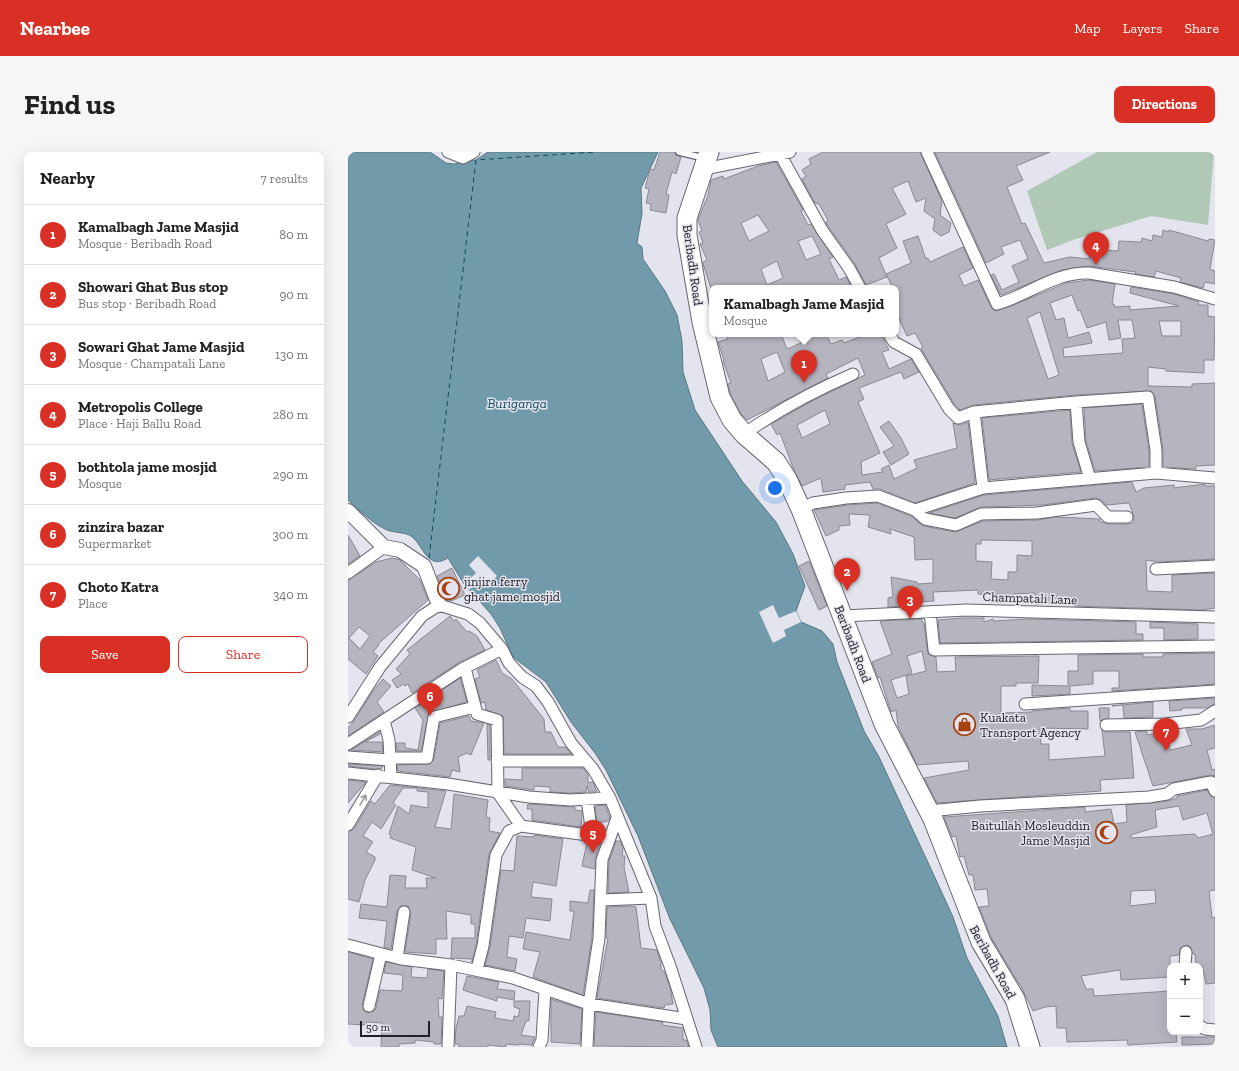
<!DOCTYPE html>
<html lang="en">
<head>
<meta charset="utf-8">
<style>
	:root { --surface:#fff; --page:#f6f6f6; --text:#202124; --muted:#757577; --line:#e0e0e0; --accent:#d93025 }
	body { margin:0; font-family:"Zilla Slab",serif; background:var(--page); color:var(--text) }
	.controls { position:absolute; right:12px; bottom:12px; display:grid; overflow:hidden; border-radius:8px; box-shadow:0 4px 16px #0002 }
	.controls button { width:36px; height:36px; display:grid; place-items:center; padding:0; border:0; border-bottom:1px solid var(--line); background:var(--surface); color:var(--text); font:20px sans-serif }
	.scale { position:absolute; left:12px; bottom:10px; width:70px; box-sizing:border-box; padding-left:4px; border:2px solid #212125; border-top:0; font-size:11px; line-height:14px; white-space:nowrap; color:#212125; -webkit-text-stroke:3px #e4e4ef; paint-order:stroke }
	.you { position:absolute; left:427px; top:336px; width:14px; height:14px; margin:-10px; border:3px solid #fff; border-radius:50%; background:#1a73e8; box-shadow:0 0 0 6px #1a73e833 }
	.badge { display:grid; place-items:center; width:26px; height:26px; border-radius:50%; background:var(--accent); color:#fff; font-size:13px; font-weight:700 }
	.pin { position:absolute; translate:-50% -33px; filter:drop-shadow(0 1px 2px #0008) }
	.pin::after { content:''; position:absolute; top:21px; width:14px; height:12px; background:inherit; clip-path:polygon(0 0,100% 0,50% 100%) }
	.popup { position:absolute; left:361px; top:133px; width:190px; height:52px; box-sizing:border-box; display:grid; place-content:center; border-radius:8px; background:var(--surface); filter:drop-shadow(0 1px 3px #0005); font-size:13px; white-space:nowrap; color:var(--muted) }
	.popup b { font-size:15px; color:var(--text) }
	.popup::after { content:''; position:absolute; left:50%; top:100%; margin-left:-8px; border:8px solid transparent; border-top-color:var(--surface) }
	.list { margin:0; padding:0; list-style:none }
	h2 { display:flex; justify-content:space-between; align-items:center; height:52px; margin:0; padding:0 16px; font-size:17px }
	h2 small { font-size:13px; font-weight:400; color:var(--muted) }
	.list li { display:grid; grid-template-columns:26px 1fr auto; gap:12px; align-items:center; box-sizing:border-box; height:60px; padding:0 16px; border-top:1px solid var(--line) }
	.list b { display:block; font-size:15px; white-space:nowrap }
	.list p { margin:0; font-size:13px; white-space:nowrap; color:var(--muted) }
	.list em { font-size:13px; font-style:normal; color:var(--muted) }
	.actions { display:flex; gap:8px; padding:12px 16px }
	.actions a { flex:1; padding:9px 0; border:1px solid var(--accent); border-radius:8px; text-align:center; font-size:14px; color:var(--accent) }
	.actions .main { background:var(--accent); color:#fff }
	.map { position:relative; flex:none; width:867px; height:895px; overflow:hidden; border-radius:8px }
	header { display:flex; align-items:center; gap:24px; box-sizing:border-box; height:56px; padding:0 20px; background:var(--accent); color:#fff }
	header strong { font-size:19px }
	nav { display:flex; gap:22px; margin-inline-start:auto; font-size:14px }
	.intro { display:flex; align-items:center; justify-content:space-between; box-sizing:border-box; height:96px; padding:0 24px }
	h1 { margin:0; font-size:28px }
	.button { padding:10px 18px; border-radius:8px; background:var(--accent); color:#fff; font-size:14px; font-weight:700 }
	main { display:flex; gap:24px; padding:0 24px }
	aside { flex:1; background:var(--surface); border-radius:8px; box-shadow:0 4px 16px #0002 }
	.map>svg:first-child { display:block }
	.green { fill:#b0c8b6 }
	.water { fill:#719baa; stroke:#597682 }
	.pier { fill:#e4e4ef }
	.lines { fill:none; stroke-linecap:round; stroke-linejoin:round }
	.ferry { stroke:#104b5d; stroke-width:1; stroke-dasharray:5 4; stroke-linecap:butt }
	.building { fill:#b5b5c0; stroke:#898893; fill-rule:evenodd }
	.service-casing { stroke:#66666f; stroke-width:8 }
	.minor-casing { stroke:#66666f; stroke-width:13 }
	.tertiary-casing { stroke:#66666f; stroke-width:16 }
	.trunk-casing { stroke:#66666f; stroke-width:21 }
	.service { stroke:#fff; stroke-width:5.5 }
	.minor { stroke:#fff; stroke-width:11 }
	.tertiary { stroke:#fff; stroke-width:14 }
	.trunk { stroke:#fff; stroke-width:19 }
	.oneway { stroke:#9b9b9d }
	.labels { text-anchor:middle; dominant-baseline:central; stroke-width:3; stroke-linejoin:round; paint-order:stroke }
	.street-label { font-size:13px; fill:#212125; stroke:#e4e4ef }
	.poi-label { font-size:13px; fill:#212125; stroke:#e4e4ef; text-anchor:start }
	.water-label { font-size:14px; font-style:italic; fill:#104b5d; stroke:#e4e4ef }
</style>
</head>
<body>
<header>
<strong>Nearbee</strong>
<nav><a>Map</a><a>Layers</a><a>Share</a></nav>
</header>
<div class="intro"><h1>Find us</h1><a class="button">Directions</a></div>
<main>
<aside>
<h2>Nearby<small>7 results</small></h2>
<ul class="list">
<li><span class="badge">1</span><div><b>Kamalbagh Jame Masjid</b><p>Mosque · Beribadh Road</p></div><em>80 m</em></li>
<li><span class="badge">2</span><div><b>Showari Ghat Bus stop</b><p>Bus stop · Beribadh Road</p></div><em>90 m</em></li>
<li><span class="badge">3</span><div><b>Sowari Ghat Jame Masjid</b><p>Mosque · Champatali Lane</p></div><em>130 m</em></li>
<li><span class="badge">4</span><div><b>Metropolis College</b><p>Place · Haji Ballu Road</p></div><em>280 m</em></li>
<li><span class="badge">5</span><div><b>bothtola jame mosjid</b><p>Mosque</p></div><em>290 m</em></li>
<li><span class="badge">6</span><div><b>zinzira bazar</b><p>Supermarket</p></div><em>300 m</em></li>
<li><span class="badge">7</span><div><b>Choto Katra</b><p>Place</p></div><em>340 m</em></li>
</ul>
<div class="actions"><a class="main">Save</a><a>Share</a></div>
</aside>
<div class="map">
<svg width="867" height="895" viewBox="0 0 867 895">
	<rect width="100%" height="100%" fill="#e4e4ef"/>
	<path class="green" d="M749,0H866L860,73L803,64L728,87L699,98L679,39Z"/>
	<path class="water" d="M0,0H82L98,11L106,12L128,8L140,0H310L293,36L294,61L289,91L294,95L295,107L317,139L329,163L334,189L335,220L347,258L394,329L428,370L445,402L457,434L448,459L453,470L474,479L485,492L489,510L516,579L531,605L583,717L605,765L619,806L650,864L659,895H370L363,878L362,858L356,836L322,767L290,684L258,618L247,601L223,570L198,530L165,505L152,476L143,462L116,432L100,406C96,408 91,411 86,409C76,406 72,390 63,384C57,380 47,381 39,378C25,372 12,359 0,348Z"/>
	<path class="pier" d="M130,404L149,424L140,433L134,426L121,438L116,432L128,421L121,413Z
		M425,453L431,466L448,459L453,470L436,478L438,484L425,491L411,460Z"/>
	<g class="lines">
		<path class="ferry" d="M81,406L128,8L248,0"/>
	</g>
	<path class="building" d="M312,0H327L328,3L333,5L328,22L324,20L318,42L321,43L318,61L302,58L303,52L298,51L301,37L297,36L302,17L306,18Z
		M475,0H572L594,49L592,63L603,71L601,80L593,84L585,78L587,67L576,59L578,46L568,50L560,29L544,36L558,62L538,72L549,96L531,106L539,125L518,133L507,112L480,74L478,70L480,68L471,52L467,51L454,27L458,24L454,18L463,12L461,7Z
		M587,0H702L668,14L675,28L659,35L674,72L677,71L696,111L722,105L742,107L741,104L755,105L756,98L770,99L771,89L793,90L794,86L804,89L805,83L814,85L815,78L821,80V78L860,89L861,87L867,88L862,117L867,119V132L857,130L855,136L832,130L833,126L808,119L806,125L787,122L788,120L741,114L714,118L653,143L643,123L646,122L654,138L671,130L664,114L680,107L672,88L653,95L656,102L638,111Z
		M428,10L455,58L453,59L460,73L463,72L485,105L481,107L491,128L498,125L504,136H363L355,112V110L359,108L352,92L355,91L351,80L354,79L350,68L360,43L363,28L375,24L376,27L410,14ZM410,63L421,79L401,89L393,71ZM464,84L473,102L458,108L450,89ZM429,109L435,126L419,133L413,117Z
		M570,84L578,107L580,106L582,110L615,95L625,116L611,123L616,134L630,128L643,155L648,159L663,154L718,131L741,128L767,132L764,152H766L767,155L782,154V158L831,154L782,141L783,135L826,142L851,150L850,153H860V164L867,165L866,208H856V221L818,219V217L800,215V234L844,235V232L867,231V313L848,314V317L815,315V297L807,244L803,239L727,243L625,253L612,258L607,253L575,200L573,196L575,195L567,181L559,184L548,160V136H545L538,122L563,111L555,89ZM724,143L730,159L732,158L739,176L758,170L761,188L773,186L770,168H784L787,186L774,187L775,201L716,205L715,196L744,191L741,180L720,186L716,166L708,168L702,151ZM692,160L711,223L700,227L679,166ZM811,169H833V184H814Z
		M378,182H433L439,197L453,191L449,182H478L483,192L494,188L496,191L520,182H533L541,198L534,200L541,217L563,207L571,220L556,227L553,220L511,236L516,247L510,250L532,301L513,310L514,323L535,320L533,317L541,313L546,327L569,316L566,308L609,296L605,271L612,273L620,270L627,331L567,351L532,337H525L522,330L497,333V337L475,340L473,326L454,334L446,318L432,281L429,283L423,272L466,248L517,223L510,206L478,222L480,226L399,268L393,262L382,241L380,232L383,231L375,209L376,208L370,190L380,187ZM429,200L437,220L420,229L413,207ZM477,258L482,272L454,286L449,273Z
		M794,252L801,299V315L747,319L738,289L736,256Z
		M722,258L724,291L733,320L641,328L634,266Z
		M541,269L553,286L561,302L543,313L535,300L546,294L532,275Z
		M784,330L788,340L796,336L826,333V336L857,332V334H867V407L810,410L798,408L799,439L824,440V423L867,421V456L853,458L726,454V450L687,452V441L665,442V444L630,442V438L585,440L586,449L571,450V453L540,455V446L545,445L543,425L569,430V432L585,431V407L567,408L566,385L542,377L543,382L520,375L522,363L501,362L502,373L491,374V378L478,384L466,358L499,353L529,351L563,364L575,374L607,380L635,369L689,368L708,365L752,367L751,369L760,372H779L785,371L786,365L781,351L758,353L753,348L747,346L695,353L633,355L607,366L581,361L636,343ZM633,388L684,389V404L669,403V418L668,420H660V428L643,427L644,410L628,409V392H633Z
		M0,383L12,404L0,412Z
		M44,406L52,408L72,428L80,448L30,492L31,493L25,500L30,504L18,522L0,507V428L28,410ZM11,475L22,484L12,497L1,486Z
		M461,409L479,454L471,458L451,414Z
		M104,416L117,443L103,449L98,448L89,424Z
		M102,464L106,469L108,467L119,480L121,479L129,484L137,498L110,511L64,541L60,532L57,534L56,532L49,536L44,528L53,522L48,517L62,502L59,498Z
		M614,466H636V470L645,467L646,469L679,467L788,470V482H795V488L592,491L590,468Z
		M573,467L576,472L580,502L588,505L589,520L608,519L607,505L691,504L690,531H668V534H653V561L684,560V559L722,556V559H740V577L692,576L693,592H701V608L757,604L754,578L758,580H782L786,626L752,628L753,639L589,651L576,626L621,618L620,609L569,613L550,574L548,558L543,560L532,525L530,526L524,510L544,502L532,469ZM574,499L578,519L558,524L561,542L549,546L543,528L564,521L559,504Z
		M802,470L850,472V487L816,488V476H802Z
		M867,501V532L764,539V536H771V519H745V532L722,534V542L684,544V533L720,534V519H730V503L795,502V505H815V502Z
		M148,508L154,521L164,527L196,567L197,580H203L210,595H217L223,602H156L155,564L138,558L137,550L133,551L127,527L132,525L129,518Z
		M112,526L119,550L81,561L73,599H49L48,591H57V596L70,598L75,568L67,556Z
		M35,527L43,534L29,550L36,560L0,584V576L6,569L25,539Z
		M867,546V552L859,556H834V558L822,559L821,549Z
		M805,550V565L776,566L775,553L764,554Z
		M751,556H761V566L752,569Z
		M121,564L123,569L136,571L123,603L119,601L110,605L112,620L104,618L102,625L50,619L49,613L82,612L86,607L92,571Z
		M139,572L142,573V608H140Z
		M867,573V596L859,598L864,618L867,617V624L862,623L805,634L787,580L799,579V583L819,580L822,598L844,593L838,577H854Z
		M32,580V582L17,590H34L35,600L3,598Z
		M0,612L35,614L33,617H27L0,614Z
		M174,616H235L240,623V631L245,630L249,640H241L239,634L238,640L222,641L202,640V635L186,634V638L157,634V627L174,628Z
		M0,628L18,630L0,651Z
		M42,633L98,639L87,675L103,677L106,642L140,648L138,665L142,666L141,679L152,681L141,702L128,793L124,810V807L103,806L104,786H127V772H123V763L98,759L99,787H88V802L57,800L63,761L60,754H53L49,759L43,797L36,795L39,769L11,766L13,752L39,755L42,723L58,724L57,736H79L78,726H88L64,718L68,695L42,686L43,684L41,682L50,654L61,662L63,653L80,656V640L69,639V636H55L45,651L48,653L33,677L24,670L15,684L25,690L18,700L27,705V708L17,728L11,750L0,747V681L6,677L23,649L27,652Z
		M859,638L863,644L867,646V738L861,739L864,766L867,765V831L858,832L854,813H848L847,802H845L842,794L838,793L832,796L831,803L822,804V825L773,828L772,818L733,824L738,837H745L746,844L822,839V880H828L829,890L780,893L779,888L719,890L718,876H709L708,854L697,855L685,859L672,832H671L643,785L631,755L641,754L639,737L627,738L625,723H621L616,704L612,705L608,684L604,685L596,665L737,655V660L763,657L766,672L779,670L778,653L820,649L829,646V644ZM831,654L835,668L859,661L865,682L850,686L847,682L783,686V683L809,675L807,658ZM807,738L808,751L782,754L783,739Z
		M180,652L227,655V658L234,659L233,675L184,668V657H179Z
		M257,653L262,666L260,669L249,671L247,654Z
		M186,683L215,687L208,734L185,730L183,745L204,747L202,769L178,766L175,786L161,784L159,805L169,807L167,819L137,813L142,795L153,718L166,719L169,684L186,685Z
		M268,689H272L275,696L274,704H277L276,715L281,740L260,741L261,709Z
		M239,690L252,692L247,706V717L234,714Z
		M242,738H246L244,785L235,843L185,825L192,800L175,797L178,780L222,788L226,759H222V749L240,751Z
		M283,754L288,755L293,796L309,798L313,811V818L316,819L322,835L325,852L317,853L316,856L249,846L260,786H258L259,755Z
		M0,800L25,807L14,853L16,859L20,861L26,859L28,856L32,838L54,839L55,823L36,821L38,810L64,815L63,825L79,826L80,817L96,819L94,847L90,846L91,865H94L93,892H86V890L67,888V891L51,892V895H33L34,871L19,870L18,873L0,872Z
		M119,824L151,830L149,837L167,839L166,848L149,845V849L115,838Z
		M203,847L234,857L232,892L203,890Z
		M166,849H182L181,869H178L173,883L187,885L184,893L171,892V893L158,892V895L140,893V895H111V892H107L108,876L111,864H116L119,854L148,860L147,866L165,869L166,864L170,865L172,857L166,855Z
		M248,860L315,870L314,873L335,876V888H338L341,895L246,894Z
		M834,885H867V892L834,893Z"/>
	<g class="lines">
		<defs>
			<path id="service" d="M331,0L356,6"/>
			<path id="minor" d="M100,0L115,6L126,0
				M579,0L649,152C681,143 706,120 741,121L826,135L867,147
				M432,2L474,78L501,116L512,136
				M356,17L442,0
				M541,182L546,190L568,202L601,257L610,266L626,260L728,250L800,245L808,298V321
				M728,250L731,290L742,327
				M626,260L635,336
				M396,282C430,258 466,239 505,222
				M453,357L465,351L498,346L530,344L567,358L635,336L808,321L867,326
				M567,358L577,367L608,373L633,362L689,361L748,353L760,365H779
				M808,417L867,414
				M0,421L36,395
				M582,460L586,498L867,494
				M495,464L619,458L867,465
				M117,516L129,562L149,568L150,641L173,674L262,686
				M677,552L867,539
				M0,565L32,515L74,464L91,453L120,462L132,471L154,497L161,511L174,525L188,534L200,550L223,591L245,617L262,646L303,746L307,774L322,814L348,895
				M36,568L41,588L43,625
				M758,573L817,572L853,568L867,559
				M0,592L114,517L154,497
				M0,605L42,608
				M42,606H79L86,565L127,555
				M149,609H237
				M0,621L100,632L181,645L222,648L262,646
				M239,647L244,683
				M581,659L632,654L801,645L819,642L826,637L863,630L867,639
				M0,673L30,623
				M254,748L303,746
				M0,793L53,807L103,813L165,826L241,852L339,867
				M49,806L56,760
				M837,814L838,800
				M129,817L135,794L148,703L161,679L173,674
				M21,854L33,802
				M852,874L857,877L867,878
				M100,895L103,813
				M191,895L194,888L197,837
				M239,895L241,852L251,786L254,708L269,666"/>
			<path id="tertiary" d="M0,359L36,395L52,398L76,414L91,453"/>
			<path id="trunk" d="M361,0L339,66V83L354,170L372,245L384,268L396,282L428,310L439,327L453,357L536,572L585,667L633,790L667,847L682,895"/>
		</defs>
		<use href="#service" class="service-casing"/>
		<use href="#minor" class="minor-casing"/>
		<use href="#tertiary" class="tertiary-casing"/>
		<use href="#trunk" class="trunk-casing"/>
		<use href="#service" class="service"/>
		<use href="#minor" class="minor"/>
		<use href="#tertiary" class="tertiary"/>
		<use href="#trunk" class="trunk"/>
	</g>
	<defs><path id="oneway-shaft" d="M-6 0H5M1.5-3L5.5 0L1.5 3" fill="none" stroke-width="1.6" stroke-linecap="round" stroke-linejoin="round"/></defs>
	<use class="oneway" href="#oneway-shaft" transform="translate(15 648) rotate(-59)"/>
	<defs>
		<symbol id="mosque-ring" viewBox="-11 -11 22 22"><circle r="9.5" fill="#e4e4ef" stroke="#a64210" stroke-width="1.5"/><path d="M3.5-4.9A6 6 0 1 0 3.5 4.9A5 5 0 1 1 3.5-4.9Z" fill="#a64210"/></symbol>
		<symbol id="shop-ring" viewBox="-11 -11 22 22"><circle r="9.5" fill="#e4e4ef" stroke="#a64210" stroke-width="1.5"/><path d="M-5-2.5h2.3a2.7 3.5 0 0 1 5.4 0H5L5.5 6h-11ZM-1.5-2.5h3a1.5 2.3 0 0 0-3 0Z" fill="#a64210"/></symbol>
	</defs>
	<g fill-rule="evenodd">
		<use href="#mosque-ring" x="88" y="424" width="25" height="25"/>
		<use href="#shop-ring" x="604" y="560" width="25" height="25"/>
		<use href="#mosque-ring" x="746" y="668" width="25" height="25"/>
	</g>
	<g class="labels">
		<g class="street-label">
			<text transform="translate(345 113) rotate(82)">Beribadh Road</text>
			<text transform="translate(682 446) rotate(2)">Champatali Lane</text>
			<text transform="translate(505 492) rotate(69)">Beribadh Road</text>
			<text transform="translate(645 810) rotate(61)">Beribadh Road</text>
		</g>
		<g class="poi-label">
			<text x="116" y="429">jinjira ferry<tspan x="116" dy="15">ghat jame mosjid</tspan></text>
			<text x="632" y="565">Kuakata<tspan x="632" dy="15">Transport Agency</tspan></text>
			<text x="742" y="673" text-anchor="end">Baitullah Mosleuddin<tspan x="742" dy="15">Jame Masjid</tspan></text>
		</g>
		<g class="water-label">
			<text x="169" y="251">Buriganga</text>
		</g>
	</g>
</svg>
<div class="controls">
<button>+</button>
<button>−</button>
</div>
<div class="scale">50 m</div>
<div class="you"></div>
<div class="pin badge" style="left:456px;top:231px">1</div>
<div class="popup"><b>Kamalbagh Jame Masjid</b>Mosque</div>
<div class="pin badge" style="left:499px;top:439px">2</div>
<div class="pin badge" style="left:562px;top:467px">3</div>
<div class="pin badge" style="left:748px;top:113px">4</div>
<div class="pin badge" style="left:245px;top:701px">5</div>
<div class="pin badge" style="left:82px;top:564px">6</div>
<div class="pin badge" style="left:818px;top:599px">7</div>
</div>
</main>
</body>
</html>
